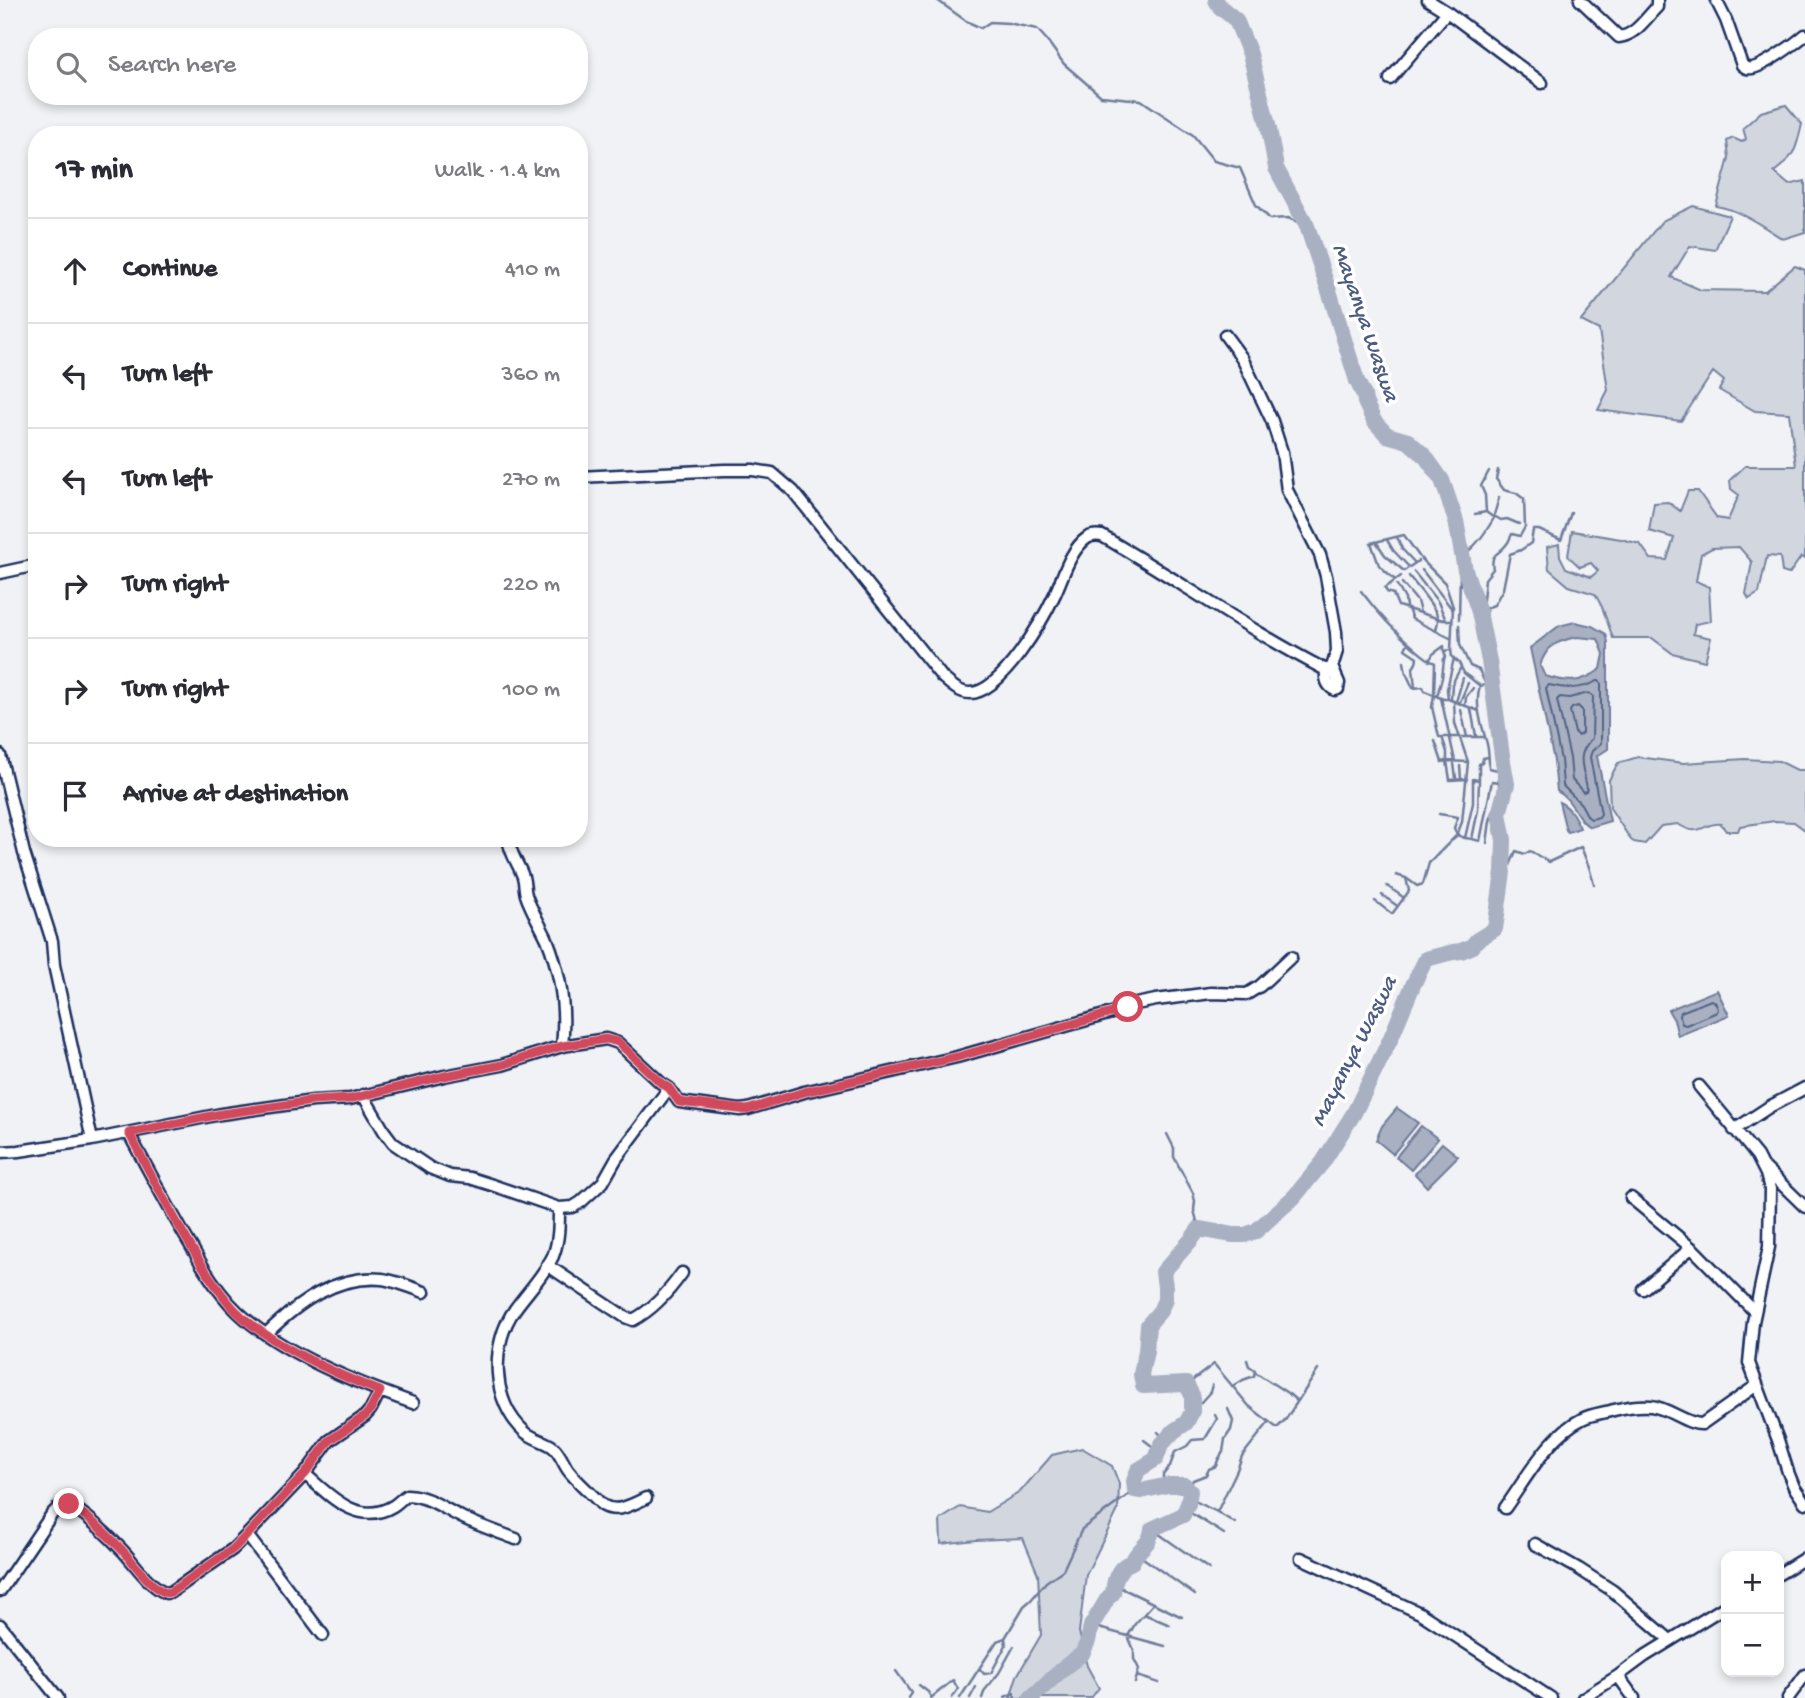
<!DOCTYPE html>
<html lang="en">
<head>
<meta charset="utf-8">
<style>
	:root { --surface:#fff; --page:#f2f2f3; --text:#2b2b33; --muted:#7c7c81; --line:#e1e1e2 }
	body { margin:0; font-family:"Gochi Hand",sans-serif; background:var(--page); color:var(--text) }
	.controls { position:absolute; right:21px; bottom:21px; display:grid; overflow:hidden; border-radius:14px; box-shadow:0 4px 10px #0003 }
	.controls button { width:63px; height:63px; display:grid; place-items:center; padding:0; border:0; border-bottom:2px solid var(--line); background:var(--surface); color:var(--text); font:35px sans-serif }
	.stop { position:absolute; width:21px; height:21px; margin:-16px; border:5px solid #d1495b; border-radius:50%; background:#fff }
	.stop.end { background:#d1495b; border-color:#fff; box-shadow:0 2px 7px #0008 }
	.list { margin:0; padding:0; list-style:none }
	h2 { display:flex; justify-content:space-between; align-items:center; height:91px; margin:0; padding:0 28px; font-size:30px }
	h2 small { font-size:23px; font-weight:400; color:var(--muted) }
	.list li { display:grid; grid-template-columns:46px 1fr auto; gap:21px; align-items:center; box-sizing:border-box; height:105px; padding:0 28px; border-top:2px solid var(--line) }
	.list b { display:block; font-size:26px; white-space:nowrap }
	.list em { font-size:23px; font-style:normal; color:var(--muted) }
	.icon { flex:none; width:38px; height:38px; fill:none; stroke:currentColor; stroke-width:2; stroke-linecap:round; stroke-linejoin:round }
	.map { position:relative; flex:none; width:1805px; height:1698px; overflow:hidden }
	.search { position:absolute; background:var(--surface); box-shadow:0 4px 10px #0003; left:28px; top:28px; width:560px; height:77px; display:flex; align-items:center; gap:18px; box-sizing:border-box; padding:0 24px; border-radius:28px; color:var(--muted); font-size:26px }
	.panel { position:absolute; background:var(--surface); box-shadow:0 4px 10px #0003; left:28px; top:126px; width:560px; height:721px; border-radius:28px }
	.map>svg:first-child { display:block }
	.green { fill:#d2d6df; stroke:#76829e; stroke-width:2 }
	.water { fill:#a8b0c2; stroke:#707c9a; stroke-width:2; fill-rule:evenodd }
	.lines { fill:none; stroke-linecap:round; stroke-linejoin:round }
	.shore { stroke:#536386; stroke-width:2 }
	.stream { stroke:#707c9a; stroke-width:2.5 }
	.river { stroke:#a8b0c2; stroke-width:16 }
	.minor-casing { stroke:#1b2f5e; stroke-width:15 }
	.minor { stroke:#fff; stroke-width:10 }
	.route { stroke:#d1495b; stroke-width:9 }
	.labels { text-anchor:middle; dominant-baseline:central; stroke-width:7; stroke-linejoin:round; paint-order:stroke }
	.water-label { font-size:23px; font-style:italic; fill:#4c5c81; stroke:#fff }
</style>
</head>
<body>
<div class="map">
<svg width="1805" height="1698" viewBox="0 0 1805 1698">
	<rect width="100%" height="100%" fill="#f1f2f5"/>
	<filter id="ink" filterUnits="userSpaceOnUse"><feTurbulence type="fractalNoise" baseFrequency=".0143" numOctaves="2"/><feDisplacementMap in="SourceGraphic" scale="14" xChannelSelector="R" yChannelSelector="G"/><feConvolveMatrix kernelMatrix="1 2 1 2 8 2 1 2 1" color-interpolation-filters="sRGB"/></filter>
	<g filter="url(#ink)">
		<path class="green" d="M1786,105L1802,124C1796,150 1795,156 1774,172L1789,185L1805,181V232L1783,239C1762,226 1741,210 1716,206L1729,158L1727,141L1733,138L1742,142L1746,139L1743,128L1761,112Z
			M1693,206L1730,216L1715,250L1690,246L1671,277L1701,290L1765,291L1795,266L1805,270V559L1801,557L1789,574L1782,572L1780,557L1767,556L1759,593L1749,599L1746,594L1752,562L1739,547L1712,548L1701,554L1696,581L1709,587L1711,621L1695,624L1693,634L1711,638L1705,661L1672,653L1652,638H1613L1602,607L1595,594L1569,586L1549,569L1547,547L1559,544L1560,556L1566,568L1591,577L1598,571L1591,563L1580,567L1568,556L1572,531L1621,539L1640,544L1651,559L1667,560L1674,538L1649,531L1654,503L1668,502L1680,511L1688,491H1698L1717,518L1728,520L1739,495L1731,489L1730,480L1745,466H1796L1789,413L1755,411L1719,390L1724,381L1713,372L1681,421L1598,410L1608,390L1599,330L1581,321L1662,221Z
			M1638,757L1683,763L1745,759L1779,761L1797,770H1805V830L1794,822L1775,821L1740,826L1738,831H1726L1721,824C1702,822 1701,839 1678,824L1661,826L1645,844L1634,842L1631,840L1610,808L1609,780L1618,763Z
			M1082,1448L1112,1466L1119,1484L1118,1510L1086,1575L1079,1632L1087,1666L1099,1688L1091,1698H1010L1017,1676L1041,1635L1038,1574L1023,1538L976,1540L941,1544L940,1520L960,1507L987,1512L1020,1492L1052,1455Z"/>
		<path class="water" d="M1575,622L1592,626L1606,634L1608,642V749L1597,756L1610,821L1590,827C1576,820 1574,800 1557,791L1554,761L1530,648L1559,626ZM1577,637L1598,639L1604,654L1601,669C1580,684 1568,683 1545,676L1540,666C1546,645 1558,641 1577,637Z
			M1559,802C1570,807 1575,817 1580,828L1568,832L1566,830Z
			M1717,990L1729,1015L1678,1036L1674,1020L1668,1010Z
			M1397,1108L1418,1123L1393,1154L1376,1140L1382,1126Z
			M1421,1126L1438,1139L1411,1170L1396,1157Z
			M1442,1143L1458,1156L1427,1187L1415,1174Z"/>
		<g class="lines">
			<path class="shore" d="M1597,681H1600L1601,684V743L1592,751L1590,757L1601,814L1599,817L1591,819L1588,817L1581,804L1563,786L1561,760L1546,688L1549,685C1567,689 1581,690 1597,681Z
				M1589,693L1593,696L1592,738C1575,756 1583,766 1587,788L1586,791L1583,792L1572,780L1570,758L1557,700L1560,697L1569,698Z
				M1578,706L1582,710V733L1578,736L1575,733L1570,711L1572,708Z
				M1711,1000L1715,1002L1718,1009L1717,1012L1686,1025L1682,1024L1680,1016L1681,1012Z"/>
			<path class="stream" d="M937,0L966,21L981,28L990,22L1008,23L1037,29L1046,39L1064,64L1101,96L1141,100L1193,135L1214,161L1240,168L1256,205L1270,219L1288,218L1307,226
				M1486,512L1485,495L1481,486L1489,471
				M1494,515L1499,498
				M1494,516L1501,520L1507,519L1519,524
				M1397,537L1402,549L1415,563
				M1387,540L1393,550L1409,567
				M1377,543L1385,555L1404,571L1418,561
				M1462,556C1476,547 1486,532 1494,518L1486,512L1475,514
				M1422,570L1452,609
				M1414,572L1438,602L1445,618
				M1401,576L1385,588L1387,592L1393,594L1398,606L1443,620H1452
				M1409,576C1416,586 1437,608 1438,619C1438,623 1437,626 1436,630
				M1395,580L1379,565L1371,543L1404,535L1421,559L1445,583L1453,607L1451,650L1452,657L1459,663L1464,673L1480,686L1492,684
				M1402,583L1417,601L1420,612
				M1397,585L1405,599L1406,607
				M1361,591C1377,612 1392,629 1412,646C1420,653 1426,659 1435,663L1434,695L1443,699H1448L1479,711
				M1408,609L1412,619L1450,638
				M1479,612L1482,610L1485,579L1493,569C1490,552 1499,555 1506,545C1509,542 1510,538 1512,534L1520,536L1525,527L1524,499L1516,493L1504,490L1496,479L1498,470
				M1459,619L1460,572L1465,570
				M1459,625L1460,645L1470,666L1479,670L1486,685
				M1488,638L1486,608L1494,605L1503,589L1510,554L1521,550L1531,543L1533,530H1539L1561,540L1571,513
				M1408,643L1405,649L1417,657L1416,663L1413,668L1415,688
				M1429,661L1433,654L1444,646V651L1451,650
				M1404,662L1406,673L1413,688L1423,687L1425,691L1434,695L1432,707L1439,737H1484
				M1437,696L1442,678L1444,659L1446,657L1444,651
				M1441,698L1455,761
				M1448,699L1447,689L1454,658
				M1451,700L1452,684L1461,667
				M1456,702L1463,678
				M1460,702L1468,683
				M1465,706L1466,697L1473,688
				M1471,709L1476,736
				M1461,710L1467,737
				M1435,741L1442,762L1447,761V752L1442,737
				M1454,764L1456,778
				M1460,766L1461,779
				M1467,779L1450,780L1447,761L1468,762
				M1439,814L1458,817L1454,828L1457,835L1465,838L1473,803V779L1479,780V764L1482,763L1483,758L1488,757
				M1465,838L1472,839L1478,810L1479,781
				M1472,839L1480,841L1492,781L1499,782L1498,770L1489,768C1489,760 1489,752 1487,744C1482,725 1474,705 1480,686
				M1487,843L1490,821L1499,793V782
				M1503,872L1509,868L1516,851L1525,854L1530,851L1549,862L1581,847L1589,867L1594,884
				M1396,875L1406,878L1417,886L1423,884L1429,863L1457,835L1462,822L1468,762L1455,723L1454,701
				M1387,886L1403,897
				M1382,895L1396,905
				M1375,901L1392,914L1409,891L1406,878
				M1167,1134L1174,1148V1157L1193,1193L1195,1201L1194,1210L1199,1229
				M1255,1372L1289,1394L1297,1401
				M1232,1387L1243,1380L1254,1376L1255,1370L1249,1366L1247,1360
				M1189,1389L1193,1380L1214,1364L1249,1406L1277,1428L1286,1419L1318,1370
				M1192,1412L1210,1392L1212,1385
				M1158,1432L1165,1440
				M1144,1440L1152,1446L1157,1455
				M1160,1486L1163,1480V1475L1170,1466L1175,1452L1187,1446L1192,1440L1205,1439L1217,1419L1215,1415
				M1188,1488L1193,1480L1206,1475L1209,1469L1216,1466L1218,1460L1223,1452L1225,1439L1231,1430L1233,1421L1228,1409
				M1189,1498L1217,1512L1237,1470L1242,1456L1269,1422
				M1186,1510L1224,1534
				M1217,1512L1235,1523
				M1152,1529L1209,1569
				M1136,1553L1195,1595
				M1113,1584L1182,1617
				M1144,1614L1170,1625
				M1091,1626L1165,1646
				M980,1669L984,1674L991,1673L1006,1645L1005,1638
				M896,1671L911,1692L908,1698
				M1137,1676L1159,1683
				M1135,1683L1139,1669L1134,1659V1650L1128,1636L1135,1624L1153,1604
				M919,1685L928,1692L931,1697
				M1005,1697L1014,1693L1015,1698
				M931,1698L953,1680L958,1689L952,1698
				M960,1698L997,1641L1005,1638L1024,1606L1031,1600L1046,1582L1063,1570L1082,1529L1135,1490
				M970,1698L976,1687
				M982,1698L985,1690L999,1673L1014,1646"/>
			<path class="river" d="M1031,1698L1066,1666L1082,1654L1088,1641L1091,1626L1108,1598L1113,1593C1114,1579 1119,1566 1132,1562C1139,1547 1150,1546 1152,1529L1183,1515L1188,1504L1190,1491L1185,1485H1168L1141,1491L1135,1490L1134,1481L1138,1470L1156,1459L1161,1445L1174,1431L1186,1423L1192,1412V1395L1186,1384L1143,1386L1141,1374L1146,1351L1148,1325L1160,1311L1165,1300V1287L1163,1272L1191,1240L1199,1229L1233,1235H1245L1256,1231L1294,1197L1323,1162L1354,1113L1390,1040L1413,985L1426,959L1453,952L1461,951L1471,947L1477,940L1495,929L1503,872L1504,840L1499,814L1507,784L1502,756L1489,661L1479,612L1465,570L1456,521L1442,480L1425,456L1408,441L1387,435L1374,421L1365,402L1364,395L1357,381L1331,297L1307,226L1276,168L1269,129L1250,54L1236,20L1220,7L1216,0"/>
			<defs>
				<path id="minor" d="M1428,0L1447,12L1542,83
					M1580,0L1619,37C1635,36 1646,18 1657,7V0
					M1716,0L1726,20L1742,65C1746,68 1747,69 1752,68C1764,66 1796,43 1805,35
					M1390,79L1447,12
					M1225,335L1242,358L1272,421L1282,452L1287,490L1320,555L1326,576L1336,632L1337,651L1332,667
					M579,477L724,470H753L772,473L793,491L942,677C950,684 959,693 970,693C1001,693 1043,620 1055,594C1063,577 1070,550 1087,538C1092,535 1096,535 1102,536C1177,579 1248,630 1326,670
					M0,573L37,565
					M1332,667L1339,683L1338,689L1335,690C1327,686 1325,679 1326,670Z
					M0,755L24,853L52,941L54,965L92,1140
					M508,838C509,851 517,862 522,874C525,880 524,888 526,895C531,910 540,924 547,939C561,974 566,1009 562,1046
					M1699,1086L1757,1156L1766,1174L1770,1189L1769,1247L1753,1322L1749,1363L1778,1440L1788,1472L1794,1487L1805,1503
					M363,1095L384,1131L393,1143L430,1168L450,1176L470,1178L492,1185L559,1208L573,1207L581,1202L603,1182L616,1159L669,1088
					M1734,1130L1769,1107L1805,1088
					M129,1134C150,1173 171,1213 194,1251C206,1273 220,1295 238,1312C281,1353 357,1383 413,1403
					M0,1152L19,1151L92,1140L221,1114L313,1101L350,1099L444,1076L502,1065L562,1046L606,1039L618,1043L661,1083L669,1088L679,1102L740,1110L748,1109L804,1092L957,1057L1115,1012L1136,1004L1156,1000L1211,993L1247,994L1260,986L1291,957
					M1765,1168L1805,1207
					M1631,1198L1694,1250L1755,1312
					M559,1208C559,1224 559,1241 553,1256C544,1275 528,1291 515,1309C490,1344 491,1402 525,1432C533,1439 545,1441 553,1447C560,1453 563,1463 568,1470C577,1482 591,1493 602,1505C617,1514 631,1505 646,1498
					M547,1265L625,1317L633,1320C652,1310 670,1290 682,1273
					M1643,1289L1691,1248
					M266,1334C298,1303 335,1275 382,1279C396,1281 411,1287 424,1292
					M305,1474C329,1495 358,1527 393,1506C398,1503 402,1498 407,1495C429,1496 444,1509 463,1518C480,1526 498,1532 516,1539
					M1505,1508C1526,1479 1549,1435 1582,1419C1592,1414 1604,1413 1614,1410C1626,1407 1639,1405 1651,1406C1669,1408 1688,1425 1702,1424L1757,1385
					M247,1535L323,1635
					M1535,1544L1579,1569L1613,1591L1670,1640
					M1301,1558L1420,1613L1551,1698
					M1779,1574L1805,1558
					M0,1591L52,1514L59,1507L69,1504C89,1517 107,1534 123,1551C136,1565 148,1585 166,1593L171,1592L233,1549L247,1535L305,1474L329,1441L365,1416L371,1409L380,1391
					M0,1625L58,1698
					M1618,1676L1634,1698
					M1583,1698L1618,1676L1645,1656L1726,1606
					M1788,1698L1805,1675"/>
			</defs>
			<use href="#minor" class="minor-casing"/>
			<use href="#minor" class="minor"/>
		</g>
	</g>
	<g class="lines" filter="url(#ink)">
		<path class="route" d="M69,1504C89,1517 107,1534 123,1551C136,1565 148,1585 166,1593L171,1592L233,1549L247,1535L305,1474L329,1441L365,1416L371,1409L380,1391C337,1375 268,1343 236,1311C219,1293 206,1272 193,1250C170,1212 150,1173 129,1133L221,1114L313,1101L350,1099L444,1076L502,1065L562,1046L606,1039L618,1042L661,1083L669,1088L679,1102L747,1110L804,1092L957,1057L1115,1012L1128,1007"/>
	</g>
	<g class="labels">
		<g class="water-label">
			<text transform="translate(1364 323) rotate(71)">Mayanya Waswa</text>
			<text transform="translate(1355 1052) rotate(-63)">Mayanya Waswa</text>
		</g>
	</g>
</svg>
<div class="controls">
<button>+</button>
<button>−</button>
</div>
<div class="stop" style="left:1128px;top:1007px"></div>
<div class="stop end" style="left:69px;top:1504px"></div>
<div class="search"><svg class="icon" aria-label="search" viewBox="0 0 24 24"><circle cx="10" cy="10" r="6"/><path d="M15 15l6 6"/></svg>Search here</div>
<section class="panel">
<h2>17 min<small>Walk · 1.4 km</small></h2>
<ul class="list">
<li><svg class="icon" aria-label="ahead" viewBox="0 0 24 24"><path d="M12 20V5M6 11l6-6 6 6"/></svg><div><b>Continue</b></div><em>410 m</em></li>
<li><svg class="icon" aria-label="left" viewBox="0 0 24 24"><path d="M17 20v-9H6M10 6l-5 5 5 5"/></svg><div><b>Turn left</b></div><em>360 m</em></li>
<li><svg class="icon" aria-label="left" viewBox="0 0 24 24"><path d="M17 20v-9H6M10 6l-5 5 5 5"/></svg><div><b>Turn left</b></div><em>270 m</em></li>
<li><svg class="icon" aria-label="right" viewBox="0 0 24 24"><path d="M7 20v-9h11M14 6l5 5-5 5"/></svg><div><b>Turn right</b></div><em>220 m</em></li>
<li><svg class="icon" aria-label="right" viewBox="0 0 24 24"><path d="M7 20v-9h11M14 6l5 5-5 5"/></svg><div><b>Turn right</b></div><em>100 m</em></li>
<li><svg class="icon" aria-label="arrive" viewBox="0 0 24 24"><path d="M6 21V4h12l-3 4 3 4H6"/></svg><div><b>Arrive at destination</b></div></li>
</ul>
</section>
</div>
</body>
</html>
